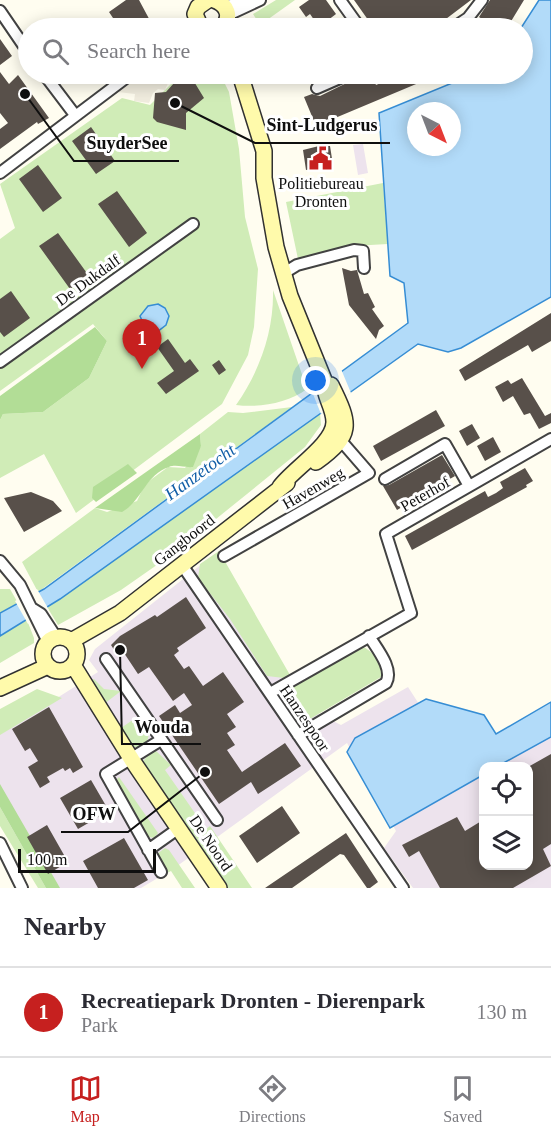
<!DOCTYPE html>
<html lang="en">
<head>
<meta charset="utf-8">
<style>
	:root { --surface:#fff; --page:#f2f2f3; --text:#2b2b33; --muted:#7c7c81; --line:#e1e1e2; --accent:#c6201f }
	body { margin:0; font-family:Georgia,serif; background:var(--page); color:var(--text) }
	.controls { position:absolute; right:18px; bottom:18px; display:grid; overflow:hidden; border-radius:12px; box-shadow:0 3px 15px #0003 }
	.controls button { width:54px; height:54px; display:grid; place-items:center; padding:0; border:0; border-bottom:2px solid var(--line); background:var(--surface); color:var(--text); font:30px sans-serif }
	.compass { position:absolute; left:407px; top:102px; width:54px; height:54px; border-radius:50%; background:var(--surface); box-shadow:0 3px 15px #0003; rotate:138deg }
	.scale { position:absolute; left:18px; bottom:15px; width:138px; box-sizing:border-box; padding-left:6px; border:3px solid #0f0f0f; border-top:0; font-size:16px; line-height:21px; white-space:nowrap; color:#0f0f0f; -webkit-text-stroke:4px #fff; paint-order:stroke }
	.you { position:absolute; left:316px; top:381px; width:21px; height:21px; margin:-15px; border:4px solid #fff; border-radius:50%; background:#1a73e8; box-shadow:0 0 0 9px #1a73e833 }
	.badge { display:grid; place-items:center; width:39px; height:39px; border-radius:50%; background:var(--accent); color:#fff; font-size:20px; font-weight:700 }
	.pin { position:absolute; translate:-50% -50px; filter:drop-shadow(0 2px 3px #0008) }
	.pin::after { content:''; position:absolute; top:32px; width:21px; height:18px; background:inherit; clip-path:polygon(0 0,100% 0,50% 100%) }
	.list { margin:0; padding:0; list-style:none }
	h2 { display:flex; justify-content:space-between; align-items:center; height:78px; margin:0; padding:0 24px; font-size:26px }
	h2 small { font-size:20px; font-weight:400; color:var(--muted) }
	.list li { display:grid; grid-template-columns:39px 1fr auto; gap:18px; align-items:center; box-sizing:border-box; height:90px; padding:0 24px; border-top:2px solid var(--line) }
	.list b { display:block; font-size:22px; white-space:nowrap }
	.list p { margin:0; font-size:20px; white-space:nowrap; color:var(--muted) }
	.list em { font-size:20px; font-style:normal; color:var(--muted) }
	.icon { flex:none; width:33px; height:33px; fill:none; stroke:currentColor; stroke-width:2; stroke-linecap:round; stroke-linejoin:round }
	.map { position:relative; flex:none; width:551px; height:888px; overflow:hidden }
	.search { position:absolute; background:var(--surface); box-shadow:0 3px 15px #0003; left:18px; right:18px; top:18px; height:66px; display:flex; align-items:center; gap:15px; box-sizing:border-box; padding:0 21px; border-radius:33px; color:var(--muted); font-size:22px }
	.sheet { height:168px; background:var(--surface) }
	nav { display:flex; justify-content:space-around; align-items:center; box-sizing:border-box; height:84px; border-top:2px solid var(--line); background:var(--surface); font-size:16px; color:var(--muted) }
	nav a { display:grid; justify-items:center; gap:3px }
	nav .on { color:var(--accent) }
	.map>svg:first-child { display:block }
	.industrial { fill:#ede3ed }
	.green { fill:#d0ecb7 }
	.forest { fill:#b2dd96 }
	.plaza { fill:#f0ecde }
	.water { fill:#b2dbf9; stroke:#368dd4; stroke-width:1.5; fill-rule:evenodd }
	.pier { fill:#fffdf0 }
	.building { fill:#58504a }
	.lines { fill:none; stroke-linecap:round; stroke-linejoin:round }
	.minor-casing { stroke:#424242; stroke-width:14 }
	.secondary-casing { stroke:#313131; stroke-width:18 }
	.minor { stroke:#fff; stroke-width:10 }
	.secondary { stroke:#fffaab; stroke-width:15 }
	.labels { text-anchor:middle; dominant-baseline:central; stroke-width:6; stroke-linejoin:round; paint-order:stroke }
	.poi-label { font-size:16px; fill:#0f0f0f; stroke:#fff }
	.street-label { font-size:16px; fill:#0f0f0f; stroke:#fff }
	.water-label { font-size:18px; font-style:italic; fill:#115ea7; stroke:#fff }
	.leader { fill:none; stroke:#0f0f0f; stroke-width:2 }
	.callout-dot { fill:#0f0f0f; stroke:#fff; stroke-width:2 }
	.callout-label { font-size:18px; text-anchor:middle; font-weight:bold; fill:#0f0f0f; stroke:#fff; stroke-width:6; stroke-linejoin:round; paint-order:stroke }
</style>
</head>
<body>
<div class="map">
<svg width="551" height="888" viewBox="0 0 551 888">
	<rect width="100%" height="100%" fill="#fffdf0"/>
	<path class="industrial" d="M363,144L368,173L358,175L353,145Z
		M207,560L297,703L341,725L408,687L466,777L484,767V866H528V766H484L551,727V888H413L384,848L396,831L347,743L173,869L141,888H46L0,807V720L57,698L98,672L89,660L95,649Z"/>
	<path class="green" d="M276,0H295L260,25L253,14Z
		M161,74H220L229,92L239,149L245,217L258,269L254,327L248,355L222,404L76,513L44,454L0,478V420L3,414L43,412L89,378L107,341L93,324L0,391V239L15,228L0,184L122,98L150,105L174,81Z
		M383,183L388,244L352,246L298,259L286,202Z
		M273,290L307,389C288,403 260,408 236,405C260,371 274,331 273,290Z
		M292,407L38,592L22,562L95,508L107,512L137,501L145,484L168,467L185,468L201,446L200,434L228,412L243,413Z
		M320,412L321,425L305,447L174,553L121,590L58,625L47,607Z
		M219,551L290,675L284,678L267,676L230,619L198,578L200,564Z
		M0,589H10L18,603L0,613Z
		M27,620L34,638V643L0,663V636Z
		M361,646C374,651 382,663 381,677L310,719L297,721L284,701L290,688Z
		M94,679L104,689L121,691L104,704L121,728L137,717L149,734L147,742L138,748L129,745L86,682Z
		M37,689L62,698L0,735V709Z
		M156,751L171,765L165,770L206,829L210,826L252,888H225L140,765L149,754Z
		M119,777L158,833L154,838L145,836L115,781Z
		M0,807L46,888H38L0,826Z
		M165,848L169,850L195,888H182L171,871L165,874L157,854Z"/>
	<path class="forest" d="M95,327L107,341L89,378L43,412L3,414L0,420V396Z
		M200,434L201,446L193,467C185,468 176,464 169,467C145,475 142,501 122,512L95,508Z
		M128,464L137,473L96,502L92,498L93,487Z
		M0,784L60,888H46L0,807Z"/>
	<path class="plaza" d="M144,74H157L162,80L169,81L165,90L158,89L153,93L149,103L134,101L135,94L118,92Z"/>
	<path class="water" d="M539,0H551V297L461,348L448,352L418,344L60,599L0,636V613L44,589L408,323L404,283L390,276L379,113L474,74H522L521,28ZM416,111H452V147H416Z
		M158,304L165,308L169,316L166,325L153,335L147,332L140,316L148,306Z
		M426,699L484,715L496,734L551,702V737L498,766H484L483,775L390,828L347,752L355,738Z"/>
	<path class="pier" d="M341,369L351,393L321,414L311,389Z
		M37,589L49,610L28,624L15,601Z"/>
	<path class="building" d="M126,0H139L154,28H125L122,25L119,27L109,12Z
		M309,0H326L336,14L319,27L310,14L306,17L299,7Z
		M354,0H471L434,28H384L377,19L371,24Z
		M490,0H524L507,28H489L491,25L479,17Z
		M0,39L12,56L0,65Z
		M0,72L9,84L18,75L49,118L38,124L37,122L0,149V129L8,123L0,113Z
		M182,74L190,75L204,98L186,113V130L157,122L153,118L155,93L166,92Z
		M365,74H371L376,85L403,74H440L316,126L304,97L312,94L320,96Z
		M91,127L115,161L96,174L72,141Z
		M319,146H330L333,165L306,170L303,150Z
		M38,165L62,198L43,212L19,179Z
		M117,191L147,233L129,247L98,204Z
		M58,233L89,276L70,289L39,246Z
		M342,268L351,271L357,270L364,294L368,293L375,307L372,309L384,326L379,330L376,339L349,305Z
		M11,291L30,318L4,337L0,332V299Z
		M551,313V341L532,352L528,345L465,381L459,370Z
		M168,339L185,363L190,359L199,371L166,394L157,383L174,371L157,347Z
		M219,360L226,370L219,375L212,365Z
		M522,378L545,416L551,413V423L539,429L530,413L524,415L513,396L503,402L495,387L508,380L511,384Z
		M436,410L445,426L381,461L373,446Z
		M472,424L480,438L467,446L459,431Z
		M493,437L501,452L485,461L477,446Z
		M442,455L455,476L397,510L383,486L389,485Z
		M525,468L533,481L526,485L527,487L412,550L405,536L485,491L488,497L496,493L503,488L500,482Z
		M31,492L53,501L62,511L24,532L4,498Z
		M186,597L206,628L177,648L179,651L174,655L184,669L189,666L203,686L223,672L244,702L227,714L236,727L227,733L235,745L227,750L242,772L285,743L301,766L258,794L251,782L219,804L159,716L175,705L180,713L192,705L184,693L173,701L149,667L138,674L124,653L118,656L111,645L120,636L155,615L157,617Z
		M49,707L83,767L73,773L70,768L65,771L63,768L47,777L50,782L40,788L28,767L38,761L30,748L25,751L12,729Z
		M551,754V844L543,849L551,866L513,888H440L419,851L409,857L402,845L457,817L465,831L483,820V866H528V767Z
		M91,780L109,811L78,829L60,798Z
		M282,806L300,833L257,863L239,836Z
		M47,825L68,862L48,874L27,837Z
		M346,833L378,882L370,888H367L344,855L340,854L292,888H265Z
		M124,838L148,880L134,888H98L83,861Z"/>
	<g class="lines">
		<defs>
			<path id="minor" d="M340,0L360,28
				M225,6L255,1
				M0,11L28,52
				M228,15L260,0
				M186,28L196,21
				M453,28L468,18L482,0
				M44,74L75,115
				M317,88L349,74
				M0,173L131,74
				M284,273L297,265L354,250L363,251L364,268
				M0,362L193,224
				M385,479L445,444L469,486
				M224,556L369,473L336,435
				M0,561L20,585L48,642
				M182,565L403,888
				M33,609L41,614L56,637
				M106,659L217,820
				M270,693L411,613L386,534L551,439
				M298,735L386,683C394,669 377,649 369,636
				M161,740L106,774L161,872
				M0,843L22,888
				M148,850L172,833"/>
			<path id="secondary" d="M214,0C228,5 232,17 222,28
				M201,28L195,14L198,7L208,0
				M240,74L264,151V178L276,247L290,296L324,380C323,395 334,407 334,422C334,444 293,469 280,487
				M316,462C353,435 351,425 331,385
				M43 654a17 17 0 1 1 34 0a17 17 0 1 1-34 0Z
				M71,641L120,613L287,483
				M73,665L132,760L219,888
				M0,688L48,666"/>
		</defs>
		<use href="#minor" class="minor-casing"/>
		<use href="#secondary" class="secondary-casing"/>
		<use href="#minor" class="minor"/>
		<use href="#secondary" class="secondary"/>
	</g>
	<defs>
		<symbol id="civic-bare" viewBox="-9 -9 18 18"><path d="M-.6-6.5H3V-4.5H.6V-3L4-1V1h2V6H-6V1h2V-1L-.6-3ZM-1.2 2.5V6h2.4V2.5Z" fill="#c6201f" stroke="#fff" stroke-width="2.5" paint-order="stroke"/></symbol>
	</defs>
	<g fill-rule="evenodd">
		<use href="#civic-bare" x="304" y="142" width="33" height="33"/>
	</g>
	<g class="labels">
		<g class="poi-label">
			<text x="321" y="183">Politiebureau<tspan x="321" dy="18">Dronten</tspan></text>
		</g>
		<g class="street-label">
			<text transform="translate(88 280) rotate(-36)">De Dukdalf</text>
			<text transform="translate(313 488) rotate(-30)">Havenweg</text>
			<text transform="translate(425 494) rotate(-30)">Peterhof</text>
			<text transform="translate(184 540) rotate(-38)">Gangboord</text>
			<text transform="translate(305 718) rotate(56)">Hanzespoor</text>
			<text transform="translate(211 843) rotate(56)">De Noord</text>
		</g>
		<g class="water-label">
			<text transform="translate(200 472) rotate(-36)">Hanzetocht</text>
		</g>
	</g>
	<path class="leader" d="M175 103L255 143H390M25 94L74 161H179M120 650L122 744H201M205 772L128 832H61"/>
	<g class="callout-dot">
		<circle cx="175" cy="103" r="6"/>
		<circle cx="25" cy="94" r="6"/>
		<circle cx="120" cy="650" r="6"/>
		<circle cx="205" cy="772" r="6"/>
	</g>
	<g class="callout-label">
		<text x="322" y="131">Sint-Ludgerus</text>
		<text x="127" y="149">SuyderSee</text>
		<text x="162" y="733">Wouda</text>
		<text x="94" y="820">OFW</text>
	</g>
</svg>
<div class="controls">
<button><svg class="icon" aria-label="locate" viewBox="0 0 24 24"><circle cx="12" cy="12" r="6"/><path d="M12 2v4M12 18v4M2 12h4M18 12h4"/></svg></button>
<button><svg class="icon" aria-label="layers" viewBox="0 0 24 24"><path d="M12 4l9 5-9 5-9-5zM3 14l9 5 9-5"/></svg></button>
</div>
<svg class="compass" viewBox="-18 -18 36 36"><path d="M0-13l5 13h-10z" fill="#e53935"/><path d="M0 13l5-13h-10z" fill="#7c7c81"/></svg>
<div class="scale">100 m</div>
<div class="you"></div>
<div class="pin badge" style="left:142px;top:369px">1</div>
<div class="search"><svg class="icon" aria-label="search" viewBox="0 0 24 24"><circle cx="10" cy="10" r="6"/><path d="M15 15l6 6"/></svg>Search here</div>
</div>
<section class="sheet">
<h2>Nearby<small></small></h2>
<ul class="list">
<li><span class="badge">1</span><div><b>Recreatiepark Dronten - Dierenpark</b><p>Park</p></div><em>130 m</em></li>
</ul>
</section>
<nav>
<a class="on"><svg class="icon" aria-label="map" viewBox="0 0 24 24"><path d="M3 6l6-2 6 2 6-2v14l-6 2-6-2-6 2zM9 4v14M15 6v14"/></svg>Map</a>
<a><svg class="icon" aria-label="directions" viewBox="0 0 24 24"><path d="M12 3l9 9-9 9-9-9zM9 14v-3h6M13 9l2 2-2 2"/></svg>Directions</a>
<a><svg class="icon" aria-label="saved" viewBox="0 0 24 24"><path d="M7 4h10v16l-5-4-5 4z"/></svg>Saved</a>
</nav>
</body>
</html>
